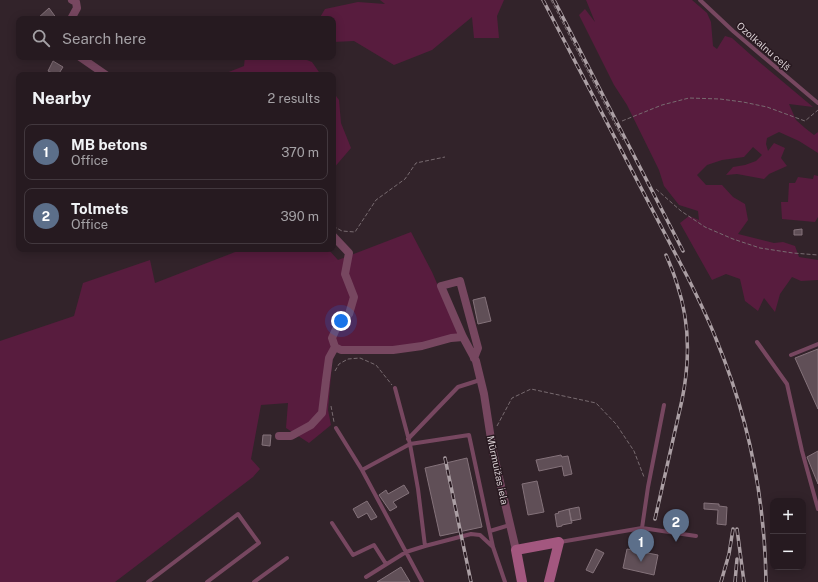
<!DOCTYPE html>
<html lang="en">
<head>
<meta charset="utf-8">
<style>
	:root { --surface:#261a20; --page:#32272d; --text:#f1f3f6; --muted:#a4a1a5; --line:#42383e; --accent:#2563eb }
	body { margin:0; font-family:"Public Sans",sans-serif; background:var(--page); color:var(--text) }
	.controls { position:absolute; right:12px; bottom:12px; display:grid; overflow:hidden; border-radius:8px; box-shadow:0 2px 10px #0003 }
	.controls button { width:36px; height:36px; display:grid; place-items:center; padding:0; border:0; border-bottom:1px solid var(--line); background:var(--surface); color:var(--text); font:20px sans-serif }
	.you { position:absolute; left:341px; top:321px; width:14px; height:14px; margin:-10px; border:3px solid #fff; border-radius:50%; background:#1a73e8; box-shadow:0 0 0 6px #1a73e833 }
	.badge { display:grid; place-items:center; width:26px; height:26px; border-radius:50%; background:var(--accent); color:#fff; font-size:13px; font-weight:700 }
	.pin { position:absolute; translate:-50% -33px; filter:drop-shadow(0 1px 2px #0008) }
	.pin::after { content:''; position:absolute; top:21px; width:14px; height:12px; background:inherit; clip-path:polygon(0 0,100% 0,50% 100%) }
	.list { margin:0; padding:0; list-style:none }
	h2 { display:flex; justify-content:space-between; align-items:center; height:52px; margin:0; padding:0 16px; font-size:17px }
	h2 small { font-size:13px; font-weight:400; color:var(--muted) }
	.list li { display:grid; grid-template-columns:26px 1fr auto; gap:12px; align-items:center; box-sizing:border-box; height:56px; margin:0 8px 8px; padding:0 8px; border:1px solid var(--line); border-radius:8px }
	.list b { display:block; font-size:15px; white-space:nowrap }
	.list p { margin:0; font-size:13px; white-space:nowrap; color:var(--muted) }
	.list em { font-size:13px; font-style:normal; color:var(--muted) }
	.icon { flex:none; width:22px; height:22px; fill:none; stroke:currentColor; stroke-width:2; stroke-linecap:round; stroke-linejoin:round }
	.map { position:relative; flex:none; width:818px; height:582px; overflow:hidden }
	.search { position:absolute; background:var(--surface); box-shadow:0 2px 10px #0003; left:16px; top:16px; width:320px; height:44px; display:flex; align-items:center; gap:10px; box-sizing:border-box; padding:0 14px; border-radius:8px; color:var(--muted); font-size:15px }
	.panel { position:absolute; background:var(--surface); box-shadow:0 2px 10px #0003; left:16px; top:72px; width:320px; height:180px; border-radius:8px }
	.map>svg:first-child { display:block }
	.green { fill:#581c3e }
	.building { fill:#604f57; stroke:#84727a }
	.lines { fill:none; stroke-linecap:round; stroke-linejoin:round }
	.path { stroke:#786b70; stroke-width:1; stroke-dasharray:4 2; stroke-linecap:butt }
	.lane { stroke:#774760; stroke-width:4 }
	.street { stroke:#774760; stroke-width:8 }
	.secondary { stroke:#a3577f; stroke-width:10 }
	.rail-casing { stroke:#ab9fa4; stroke-width:3.5 }
	.rail { stroke:#281920; stroke-width:2; stroke-dasharray:6; stroke-linecap:butt }
	.labels { text-anchor:middle; dominant-baseline:central; stroke-width:3; stroke-linejoin:round; paint-order:stroke }
	.street-label { font-size:10px; fill:#d8ced2; stroke:#281920 }
</style>
</head>
<body>
<div class="map">
<svg width="818" height="582" viewBox="0 0 818 582">
	<rect width="100%" height="100%" fill="#32232a"/>
	<path class="green" d="M380,0H504L497,16L499,38H474L472,17L432,50L394,65L354,41L333,42V19H319L325,9L358,2L385,4Z
		M586,0H692L707,13L711,22L713,46L717,49L725,36L732,38L751,55L813,107L789,104L796,120L805,128L814,135L818,132V153L799,141L779,132L767,138L766,144L768,151L774,143L785,148L781,158L787,166L769,174L764,179L737,174L726,175L733,167L745,165L756,161L762,155L753,147L744,157L722,160L707,165L697,175L706,185H722L733,197L745,204L748,220L738,234L774,243L783,242L795,246L799,257L818,260V280L801,281L792,277L780,294L775,312L764,298L758,311L745,301L740,279L726,274L712,280L680,223L689,216L699,220L698,211L679,205L664,186L659,170L627,105L614,85L579,15L585,9L595,22Z
		M245,57H299L312,62L321,75H221L244,66Z
		M333,92L339,100L341,123L351,148L333,169Z
		M814,175L818,176V217L815,222L782,219L781,202H788L789,183H795L798,177L813,179Z
		M411,232L432,272L457,329L459,336L397,349L333,352L328,410L331,425L309,443L286,428L288,403L261,405L251,459L260,469L253,477L115,582H0V341L74,316L83,283L150,260L155,283L243,249H328L338,260Z"/>
	<path class="building" d="M49,8L57,19H37Z
		M53,61L63,67L58,75H56L48,71Z
		M802,229V235H794V230Z
		M485,297L491,321L478,324L473,300Z
		M818,349V409L795,358Z
		M263,435H271L270,446L262,445Z
		M818,451V484L807,457Z
		M561,455L562,457L568,456L572,474L564,476L562,466L539,471L536,460Z
		M467,458L482,527L440,536L425,468Z
		M537,481L544,512L528,515L522,484Z
		M404,485L409,493L393,502L397,507L390,511L379,495L386,490L388,494Z
		M367,501L377,517L371,520L367,513L358,518L353,509Z
		M704,503L719,504V506L727,507L726,525L717,524L718,510L704,509Z
		M579,507L581,519L571,521L569,509Z
		M569,509L572,523L562,525V526L557,527L555,514L559,513L558,512Z
		M596,549L604,553L593,573L586,570Z
		M627,549L658,555L654,575L623,568Z
		M401,567L410,582H377Z"/>
	<g class="lines">
		<path class="path" d="M551,0L623,140
			M622,121L662,105L689,98L720,99L743,102L767,107L805,121L818,110
			M656,189L681,211L705,227L733,239L760,248L793,253L818,255
			M333,226L342,231L355,232L376,200L405,179L416,163L445,157
			M335,371L339,364L348,359L360,358L376,365L392,385
			M331,406L334,422
			M497,426L512,398L531,389L596,403L616,424L634,451L644,477"/>
		<path class="lane" d="M700,0L733,31L818,103
			M757,342L787,384L802,451L818,509
			M791,355L818,344
			M395,388L410,444L418,489L425,546
			M336,428L362,470L422,582
			M408,439L458,387L480,380
			M362,470L410,444L469,435L493,547L505,582
			M332,523L353,555L374,545L386,564
			M642,528L696,536
			M490,531L510,525
			M560,542L642,528L648,487L664,405
			M366,577L406,552L425,546L471,534L480,535L493,547
			M148,582L238,514L259,543L207,582
			M254,582L287,558"/>
		<path class="street" d="M71,19L77,8L76,2L72,0
			M80,57L106,75
			M333,236L349,253L345,274L354,297L349,314L336,329L332,338L335,347L341,350H393L422,346L451,338L463,337
			M474,358L478,348L460,281L441,286L463,337L476,361L484,394L493,452L516,550
			M279,436H291L311,425L322,413L326,380L329,358L335,347"/>
		<path class="secondary" d="M522,582L516,550L559,542L549,582"/>
		<defs>
			<path id="rail" d="M543,0L688,278C698,298 708,318 716,339C748,416 765,499 766,582
				M554,0L683,251
				M445,458L471,582
				M655,519L682,400C690,361 690,322 677,284C674,274 670,264 666,255
				M737,529L744,582
				M721,582L729,554L733,529
				M735,582L737,559"/>
		</defs>
		<use href="#rail" class="rail-casing"/>
		<use href="#rail" class="rail"/>
	</g>
	<g class="labels">
		<g class="street-label">
			<text transform="translate(764 46) rotate(41)">Ozolkalnu ceļš</text>
			<text transform="translate(498 470) rotate(78)">Mūrmuižas iela</text>
		</g>
	</g>
</svg>
<div class="controls">
<button>+</button>
<button>−</button>
</div>
<div class="you"></div>
<div class="pin badge" style="left:641px;top:562px;background:#5c6f8a">1</div>
<div class="pin badge" style="left:676px;top:542px;background:#5c6f8a">2</div>
<div class="search"><svg class="icon" aria-label="search" viewBox="0 0 24 24"><circle cx="10" cy="10" r="6"/><path d="M15 15l6 6"/></svg>Search here</div>
<section class="panel">
<h2>Nearby<small>2 results</small></h2>
<ul class="list">
<li><span class="badge" style="background:#5c6f8a">1</span><div><b>MB betons</b><p>Office</p></div><em>370 m</em></li>
<li><span class="badge" style="background:#5c6f8a">2</span><div><b>Tolmets</b><p>Office</p></div><em>390 m</em></li>
</ul>
</section>
</div>
</body>
</html>
